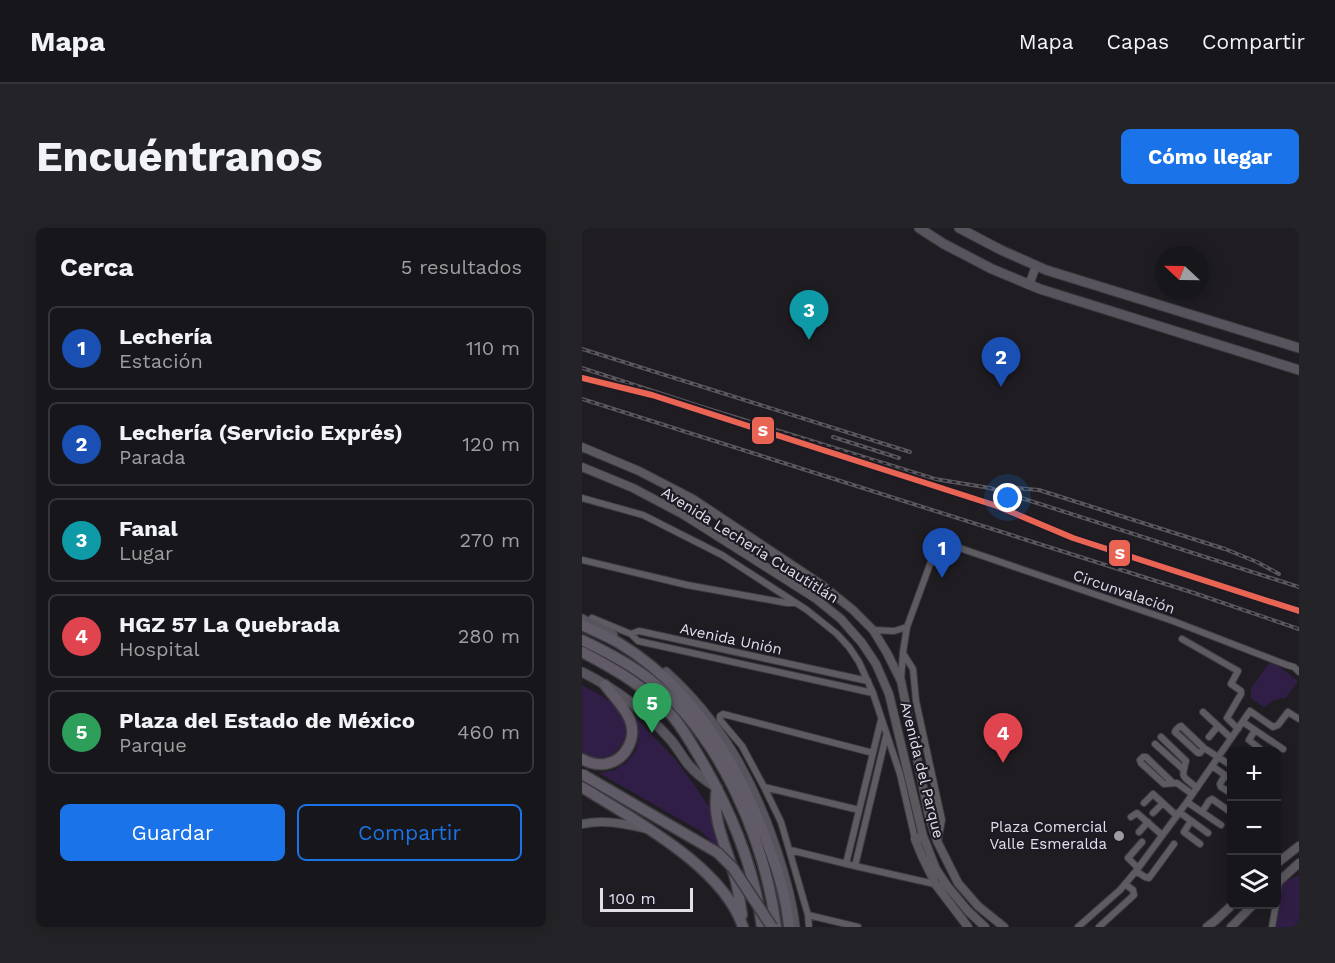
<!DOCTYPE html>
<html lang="es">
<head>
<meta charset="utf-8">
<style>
	:root { --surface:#17161a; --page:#242327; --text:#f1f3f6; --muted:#9e9fa2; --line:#363539; --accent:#1a73e8 }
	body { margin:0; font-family:"Work Sans",sans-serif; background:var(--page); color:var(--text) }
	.controls { position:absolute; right:18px; bottom:18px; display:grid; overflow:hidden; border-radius:9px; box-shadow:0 3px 15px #0003 }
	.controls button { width:54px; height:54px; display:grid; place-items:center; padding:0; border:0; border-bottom:2px solid var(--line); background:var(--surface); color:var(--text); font:30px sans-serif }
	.compass { position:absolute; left:573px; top:18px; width:54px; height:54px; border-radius:50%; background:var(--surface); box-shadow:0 3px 15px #0003; rotate:292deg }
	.scale { position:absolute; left:18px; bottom:15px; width:93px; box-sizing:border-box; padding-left:6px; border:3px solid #e2dfe7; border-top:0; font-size:16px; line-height:21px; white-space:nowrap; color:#e2dfe7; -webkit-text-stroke:4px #1e1a25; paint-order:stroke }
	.you { position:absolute; left:426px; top:270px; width:21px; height:21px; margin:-15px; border:4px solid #fff; border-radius:50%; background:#1a73e8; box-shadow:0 0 0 9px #1a73e833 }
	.badge { display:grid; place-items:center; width:39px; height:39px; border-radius:50%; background:var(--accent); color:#fff; font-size:20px; font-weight:700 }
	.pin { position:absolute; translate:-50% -50px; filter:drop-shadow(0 2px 3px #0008) }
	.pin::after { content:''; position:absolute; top:32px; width:21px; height:18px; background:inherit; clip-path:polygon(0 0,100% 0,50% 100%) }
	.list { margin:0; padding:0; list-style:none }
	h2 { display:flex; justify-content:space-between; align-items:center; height:78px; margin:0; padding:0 24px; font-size:26px }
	h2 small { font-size:20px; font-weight:400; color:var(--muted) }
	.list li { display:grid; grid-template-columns:39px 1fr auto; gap:18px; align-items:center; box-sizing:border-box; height:84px; margin:0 12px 12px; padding:0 12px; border:2px solid var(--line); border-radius:9px }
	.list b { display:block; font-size:22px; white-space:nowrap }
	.list p { margin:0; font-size:20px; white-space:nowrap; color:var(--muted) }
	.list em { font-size:20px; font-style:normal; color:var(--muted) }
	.actions { display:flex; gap:12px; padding:18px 24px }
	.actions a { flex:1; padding:14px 0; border:2px solid var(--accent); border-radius:9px; text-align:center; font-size:21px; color:var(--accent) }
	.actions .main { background:var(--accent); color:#fff }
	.icon { flex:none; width:33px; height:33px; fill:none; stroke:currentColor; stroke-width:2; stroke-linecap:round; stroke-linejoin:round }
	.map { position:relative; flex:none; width:717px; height:699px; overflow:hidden; border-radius:9px }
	header { display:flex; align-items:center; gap:36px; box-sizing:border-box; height:84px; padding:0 30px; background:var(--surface); border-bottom:2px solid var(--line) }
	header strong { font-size:28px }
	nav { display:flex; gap:33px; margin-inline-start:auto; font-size:21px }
	.intro { display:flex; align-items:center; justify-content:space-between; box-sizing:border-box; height:144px; padding:0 36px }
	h1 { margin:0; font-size:42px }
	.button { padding:15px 27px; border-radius:9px; background:var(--accent); color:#fff; font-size:21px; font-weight:700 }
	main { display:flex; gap:36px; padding:0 36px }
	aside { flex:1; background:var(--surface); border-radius:9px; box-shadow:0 3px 15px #0003 }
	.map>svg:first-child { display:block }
	.green { fill:#311e46 }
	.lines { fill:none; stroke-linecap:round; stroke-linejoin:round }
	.street-casing { stroke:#3c3a3f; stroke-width:8 }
	.secondary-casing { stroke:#3c3a3f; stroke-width:10 }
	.primary-casing { stroke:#3c3a3f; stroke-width:11 }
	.highway-casing { stroke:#3c3a3f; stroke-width:13 }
	.street { stroke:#5e5c61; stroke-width:6 }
	.secondary { stroke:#5b585e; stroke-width:8 }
	.primary { stroke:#58545e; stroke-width:9 }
	.highway { stroke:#605b66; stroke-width:10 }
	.rail-casing { stroke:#5a585c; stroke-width:4 }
	.rail { stroke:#1e1a25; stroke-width:1.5; stroke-dasharray:4.5; stroke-linecap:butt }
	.highway-bridge-casing { stroke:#3c3a3f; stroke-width:13; stroke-linecap:butt }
	.highway-bridge { stroke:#605b66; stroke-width:10 }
	.rail-1-casing { stroke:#1e1a25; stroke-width:10 }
	.rail-1 { stroke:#e96453; stroke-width:6 }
	.poi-dot { fill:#9e9ba2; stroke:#1e1a25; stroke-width:2 }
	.labels { text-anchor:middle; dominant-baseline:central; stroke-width:4.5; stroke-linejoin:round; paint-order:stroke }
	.street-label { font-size:15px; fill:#e2dfe7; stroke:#1e1a25 }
	.poi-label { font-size:15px; fill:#e2dfe7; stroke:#1e1a25; text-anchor:end }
	.line-badge { stroke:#1e1a25; stroke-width:2 }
	.badge-label { font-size:16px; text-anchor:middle; font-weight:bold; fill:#fff }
</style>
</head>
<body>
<header>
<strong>Mapa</strong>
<nav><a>Mapa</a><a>Capas</a><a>Compartir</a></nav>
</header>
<div class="intro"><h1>Encuéntranos</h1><a class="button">Cómo llegar</a></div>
<main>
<aside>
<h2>Cerca<small>5 resultados</small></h2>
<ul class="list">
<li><span class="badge" style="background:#1a4fb4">1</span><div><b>Lechería</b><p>Estación</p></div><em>110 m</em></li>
<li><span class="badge" style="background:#1a4fb4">2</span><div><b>Lechería (Servicio Exprés)</b><p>Parada</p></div><em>120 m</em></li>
<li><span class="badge" style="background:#0f9aa8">3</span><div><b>Fanal</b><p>Lugar</p></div><em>270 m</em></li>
<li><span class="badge" style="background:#e0444e">4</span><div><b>HGZ 57 La Quebrada</b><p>Hospital</p></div><em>280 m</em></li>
<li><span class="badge" style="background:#2e9e5b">5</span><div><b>Plaza del Estado de México</b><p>Parque</p></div><em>460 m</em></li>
</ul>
<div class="actions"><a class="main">Guardar</a><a>Compartir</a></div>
</aside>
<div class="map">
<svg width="717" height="699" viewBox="0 0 717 699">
	<rect width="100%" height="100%" fill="#1f1d22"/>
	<path class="green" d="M687,435L695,437L716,453L704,470L695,471L682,479L669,471V460Z
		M0,457C15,466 37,475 43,492C48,509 36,529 18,530C11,530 6,527 0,524Z
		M54,490L93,531L113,558L133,588L143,627L120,604L17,545L33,542L45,534L54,522L57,510Z
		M717,647V699H691L697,656Z"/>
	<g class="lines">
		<defs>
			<path id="street" d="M0,270L61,287L140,327L225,382L255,406L267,419L277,434L291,465L318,546L333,611
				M0,332L105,357L205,375H213
				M10,390L49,406L56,413L291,465
				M291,402L312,403L325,399
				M49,406L57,403L286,453
				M600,411L656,443L649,456L659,463V466L645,490L656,501
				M321,425L331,441L334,473L360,592L356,613
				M319,452L321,424L325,399L355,317L357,315L360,314L591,393L705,437L712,439L717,444
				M621,484L649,510
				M661,494L701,521
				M673,502L667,512L682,524
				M579,509L604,533C599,551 600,547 615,560
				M627,509L636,498
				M573,516L601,541
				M622,520L618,525H616L593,504L594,502L597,499L599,498L622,520L650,538
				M630,538L650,552
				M643,547L638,556L639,559L650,566
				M591,555L564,529H561L558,532L559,535L582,556L595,555L610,566
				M182,559L277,582
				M605,574L639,597
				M562,575L571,566L595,588
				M597,584L626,605
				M620,584L627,573L630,571L650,585
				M571,585L581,575
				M549,589L555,585L580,607
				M609,593L602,604L618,616
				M557,604L566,594
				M208,622L273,638L366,659
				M264,636L299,492
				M273,638L304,508
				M556,640L546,630L560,614
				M554,643L563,649L567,650L592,616
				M694,672L697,653
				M226,687L276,699
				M227,699L226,687L199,594L182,559L160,518L138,492V488L141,486L291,525
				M496,699L538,662L554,643L605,574L668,483L691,499L696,497L706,484L717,491
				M517,699L552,667L551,662L543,656
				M690,699L694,676"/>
			<path id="secondary" d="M447,57L454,38
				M0,219L57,243L111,271L240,357L271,382L291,402L305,425L319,453L347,588L355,613L376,655L396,678L422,699
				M0,239L51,260L102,287L233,370L259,391L280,415L294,436L307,466L341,608L354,641L366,659L386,683L403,699
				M0,596C23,591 42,596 65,601
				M341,608L333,611L339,626L354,657L386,699
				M694,636L717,618
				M694,656L717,635
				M625,699L634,692L651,676
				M649,699L672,676"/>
			<path id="primary" d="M337,0L362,16L410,41L458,61L717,142
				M377,0L419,22L464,42L717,120
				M0,391L31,407
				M0,444C32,460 63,483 86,509C94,517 99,527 106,536C114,546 124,553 135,560
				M84,444C138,493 170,550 193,618C202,645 210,671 213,699"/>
			<path id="highway" d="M0,397C12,403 25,408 37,415C108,458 153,531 182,606C194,637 204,666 207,699
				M0,412C23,423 47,435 67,451C138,506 183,612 194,699
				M0,424C33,441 68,461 92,490C101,501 108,513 115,525C146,576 173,639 180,699
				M0,531C7,535 15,537 23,536C43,533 55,511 48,492C43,479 31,468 23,457
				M0,559C52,592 141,638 161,699
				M135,560C129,591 144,617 152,646C156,659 158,674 160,687"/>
		</defs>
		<use href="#street" class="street-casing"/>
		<use href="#secondary" class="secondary-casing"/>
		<use href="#primary" class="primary-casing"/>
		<use href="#highway" class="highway-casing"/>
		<use href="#street" class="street"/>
		<use href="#secondary" class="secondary"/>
		<use href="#primary" class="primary"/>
		<use href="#highway" class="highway"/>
		<defs>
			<path id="rail" d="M0,121L328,224
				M0,140L120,179L353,251L408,260L430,267L717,359
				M0,171L612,365L717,401
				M251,209L317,230
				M424,259L457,262L643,321L675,334L697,346"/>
		</defs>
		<use href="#rail" class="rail-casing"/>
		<use href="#rail" class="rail"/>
		<defs>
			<path id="highway-bridge" d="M0,546L136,625L151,640L190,699"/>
		</defs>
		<use href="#highway-bridge" class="highway-bridge-casing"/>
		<use href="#highway-bridge" class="highway-bridge"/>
		<defs>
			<path id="rail-1" d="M0,150L70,167L415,278L491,310L717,383"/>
		</defs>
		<use href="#rail-1" class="rail-1-casing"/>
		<use href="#rail-1" class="rail-1"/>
	</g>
	<circle class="poi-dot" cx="537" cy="608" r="6"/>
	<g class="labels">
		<g class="street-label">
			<text transform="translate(168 317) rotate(32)">Avenida Lecheria Cuautitlán</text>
			<text transform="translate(542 364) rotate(19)">Circunvalación</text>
			<text transform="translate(149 411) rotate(12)">Avenida Unión</text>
			<text transform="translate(340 542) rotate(76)">Avenida del Parque</text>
		</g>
		<g class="poi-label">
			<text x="525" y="599">Plaza Comercial<tspan x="525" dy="17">Valle Esmeralda</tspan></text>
		</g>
	</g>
	<g class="line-badge">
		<rect x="169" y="188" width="24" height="29" rx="6" fill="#e96453"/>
		<rect x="526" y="311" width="23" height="28" rx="6" fill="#e96453"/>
	</g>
	<g class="badge-label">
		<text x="181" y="208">S</text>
		<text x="538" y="331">S</text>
	</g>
</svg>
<div class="controls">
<button>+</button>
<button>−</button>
<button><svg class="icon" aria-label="layers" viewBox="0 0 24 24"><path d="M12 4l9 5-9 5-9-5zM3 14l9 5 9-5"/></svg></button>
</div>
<svg class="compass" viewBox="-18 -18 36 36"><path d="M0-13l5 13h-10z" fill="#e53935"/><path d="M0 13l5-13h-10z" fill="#9e9fa2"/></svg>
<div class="scale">100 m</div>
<div class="you"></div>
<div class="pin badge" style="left:360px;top:350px;background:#1a4fb4">1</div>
<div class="pin badge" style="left:419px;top:159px;background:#1a4fb4">2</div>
<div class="pin badge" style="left:227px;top:112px;background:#0f9aa8">3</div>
<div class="pin badge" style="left:421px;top:535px;background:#e0444e">4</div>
<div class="pin badge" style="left:70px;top:505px;background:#2e9e5b">5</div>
</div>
</main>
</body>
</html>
